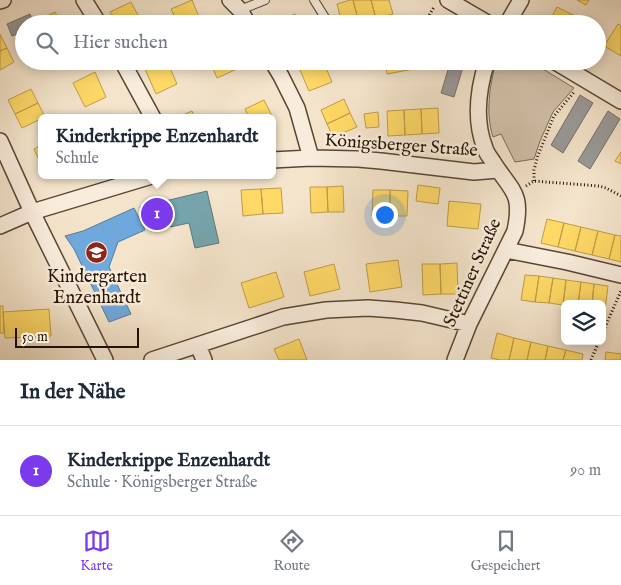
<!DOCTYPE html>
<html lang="de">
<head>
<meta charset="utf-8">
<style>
	:root { --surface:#fff; --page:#f2f2f3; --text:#1f2937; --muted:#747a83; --line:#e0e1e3; --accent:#7c3aed }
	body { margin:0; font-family:"IM FELL English",serif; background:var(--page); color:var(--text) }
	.controls { position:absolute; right:15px; bottom:15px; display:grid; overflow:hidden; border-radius:8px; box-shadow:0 2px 12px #0003 }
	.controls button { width:45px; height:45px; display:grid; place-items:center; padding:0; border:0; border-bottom:1px solid var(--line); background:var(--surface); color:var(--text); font:25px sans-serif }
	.scale { position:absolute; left:15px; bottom:12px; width:124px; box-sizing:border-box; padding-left:5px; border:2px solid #261200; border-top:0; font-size:14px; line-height:18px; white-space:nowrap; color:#261200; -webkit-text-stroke:4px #f8eddd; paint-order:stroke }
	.you { position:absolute; left:384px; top:214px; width:18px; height:18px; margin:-12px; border:4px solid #fff; border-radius:50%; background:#1a73e8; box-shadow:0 0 0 8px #1a73e833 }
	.badge { display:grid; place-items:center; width:32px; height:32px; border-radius:50%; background:var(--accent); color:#fff; font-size:16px; font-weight:700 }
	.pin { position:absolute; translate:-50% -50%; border:2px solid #fff; box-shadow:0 1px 5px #0006 }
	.popup { position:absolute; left:38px; top:114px; width:238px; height:65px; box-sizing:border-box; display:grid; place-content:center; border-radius:8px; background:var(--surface); filter:drop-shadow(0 1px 4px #0005); font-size:16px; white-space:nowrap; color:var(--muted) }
	.popup b { font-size:19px; color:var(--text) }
	.popup::after { content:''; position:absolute; left:50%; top:100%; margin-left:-10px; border:10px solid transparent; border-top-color:var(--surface) }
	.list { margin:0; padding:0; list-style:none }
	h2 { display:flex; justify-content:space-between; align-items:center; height:65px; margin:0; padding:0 20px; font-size:21px }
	h2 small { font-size:16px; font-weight:400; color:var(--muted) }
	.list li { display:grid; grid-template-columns:32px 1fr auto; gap:15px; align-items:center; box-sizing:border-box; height:90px; padding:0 20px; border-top:1px solid var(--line) }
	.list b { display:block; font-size:19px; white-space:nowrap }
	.list p { margin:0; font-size:16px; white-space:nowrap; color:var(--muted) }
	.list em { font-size:16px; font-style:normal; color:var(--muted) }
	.icon { flex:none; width:28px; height:28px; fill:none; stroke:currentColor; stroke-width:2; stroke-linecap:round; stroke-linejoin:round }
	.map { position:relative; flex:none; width:621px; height:360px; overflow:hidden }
	.search { position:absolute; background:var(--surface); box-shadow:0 2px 12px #0003; left:15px; right:15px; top:15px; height:55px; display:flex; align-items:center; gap:12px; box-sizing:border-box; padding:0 18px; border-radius:28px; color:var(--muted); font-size:19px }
	.sheet { height:155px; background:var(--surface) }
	nav { display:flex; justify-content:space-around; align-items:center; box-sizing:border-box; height:70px; border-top:1px solid var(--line); background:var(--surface); font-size:14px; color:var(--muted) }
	nav a { display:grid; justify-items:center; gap:2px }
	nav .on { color:var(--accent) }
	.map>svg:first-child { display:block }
	.green { fill:#d1c0a8; stroke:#7c6954 }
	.homes { fill:#ffd966; stroke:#be9d47 }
	.schools { fill:#6fa8dc; stroke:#597b9a }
	.public { fill:#76a5af; stroke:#5e797a }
	.industry { fill:#999; stroke:#76706b }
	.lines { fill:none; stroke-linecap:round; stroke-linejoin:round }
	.service-casing { stroke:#5a4633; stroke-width:10 }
	.minor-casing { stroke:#5a4633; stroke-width:18 }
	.path { stroke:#261200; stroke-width:3; stroke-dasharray:1 2.5; stroke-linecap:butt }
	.service { stroke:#f8eddd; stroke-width:8 }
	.minor { stroke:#f8eddd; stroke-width:15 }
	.labels { text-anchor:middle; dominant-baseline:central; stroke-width:5; stroke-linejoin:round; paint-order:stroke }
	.street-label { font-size:18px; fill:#261200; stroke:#f8eddd }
	.poi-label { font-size:18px; fill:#261200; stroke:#f8eddd }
</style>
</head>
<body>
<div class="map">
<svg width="621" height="360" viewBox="0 0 621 360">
	<rect width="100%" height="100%" fill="#f4e4cb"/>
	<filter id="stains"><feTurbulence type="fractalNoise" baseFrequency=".004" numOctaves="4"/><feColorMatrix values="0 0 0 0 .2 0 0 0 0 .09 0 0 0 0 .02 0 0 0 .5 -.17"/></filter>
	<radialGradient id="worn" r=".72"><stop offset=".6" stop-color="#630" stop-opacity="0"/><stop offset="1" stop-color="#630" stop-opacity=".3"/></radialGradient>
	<path class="green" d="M496,61H530L574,88L553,112L540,141L534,159L515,162L501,134L493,137C485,112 490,86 496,61Z"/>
	<path class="homes" d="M192,0L202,24H178L171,9Z
		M350,0H353L359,23L342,24L337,4Z
		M353,0H371L376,19L359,23Z
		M371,0H389L393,14L376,19Z
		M577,0H589L586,5Z
		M131,2L139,17L125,24H116L110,12Z
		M557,7L575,16L571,24H548Z
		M55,12L61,24H35V22Z
		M295,14L299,24H274V23Z
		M139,17L142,24H125Z
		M618,24L621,26V56L604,46Z
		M0,34L7,48L0,51Z
		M7,48L14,62L0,70V51Z
		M162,61H167L177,84L156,94L145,69Z
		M210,61H234L237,69L217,78Z
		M301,61H323L332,82L309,91L297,63Z
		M385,61H406L408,70L387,74Z
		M406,61H428L429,66L408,70Z
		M428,61H449V63L429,66Z
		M95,72L106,97L85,107L73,83Z
		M31,89L38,103L15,114L8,100Z
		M344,99L350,113L327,124L321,110Z
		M264,100L275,122L272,124V118H249L245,109Z
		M38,103L45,117L22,128L15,114Z
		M438,108L439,133L422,134L421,109Z
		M421,109L422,134L405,135L404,110Z
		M404,110L405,135L388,136L387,111Z
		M192,111L195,118H176Z
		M378,112L379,127L366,128L364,114Z
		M350,113L357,127L333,137L327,124Z
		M42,145V163L41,164L34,149Z
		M621,152V164L615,161Z
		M418,185L440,188L438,204L416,201Z
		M343,186L344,212H328L327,187Z
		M310,187H327L328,212L311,213Z
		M281,188L283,213L263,214L261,189Z
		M261,189L263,214L243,216L241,190Z
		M373,190H390V216H372Z
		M390,190L408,191L407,216H390Z
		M449,201L481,204L478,229L447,226Z
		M547,219L564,223L558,247L541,243Z
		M564,223L581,227L575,251L558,247Z
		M581,227L598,231L592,255L575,251Z
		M598,231L615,235L609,259L592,255Z
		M615,235L621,236V262L609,259Z
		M398,260L402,287L370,292L366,264Z
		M457,263L458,294H441L440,264Z
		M334,264L340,289L310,296L304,272Z
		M422,264H440L441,294L423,295Z
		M276,272L284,297L249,308L241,283Z
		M525,275L539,276L535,302L521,300Z
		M539,276L553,278L549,303L535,302Z
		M553,278L566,280L563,305L549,303Z
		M566,280L581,282L578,304H565V306L563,305Z
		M581,282L594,284L592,304H578Z
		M594,284L608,286L605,311H602V304H592Z
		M0,306H3L4,333H0Z
		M49,309L51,336L5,338L3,312Z
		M497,333L514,338L509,360H500L491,358Z
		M514,338L531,342L527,360H509Z
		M299,339L307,360H279L274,349Z
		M531,342L548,346L545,360H527Z
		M548,346L566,350L563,360H545Z
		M566,350L583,354L582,360H563Z
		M606,352L621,354V360H605Z"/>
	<path class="schools" d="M134,208L145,230L118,242L109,267L131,314L109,322L74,249L65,236L83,231Z"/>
	<path class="public" d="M207,191L219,243L195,248L189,223L170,227L167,223L151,231L140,207Z"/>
	<path class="industry" d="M30,14L34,24H24V31L12,36L7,24Z
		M450,63L463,67L454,97L441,93Z
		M580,95L593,103L563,153L551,145Z
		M608,111L620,119L590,169L578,161Z"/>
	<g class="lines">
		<defs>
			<path id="service" d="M314,0L329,24
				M240,10L265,0"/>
			<path id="minor" d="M84,0L99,24
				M230,0L240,10L248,24
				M448,0L489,24
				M0,1L3,0
				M507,24L521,0
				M122,61L153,118
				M272,61L281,76L297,108L311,158
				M554,61L621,101
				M0,141L32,212L105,360
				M272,160L311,158L358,159L381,161L474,172L498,170
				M0,226L32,212L155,175
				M506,250L567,262L621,275
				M198,345L204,360
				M152,360L283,317L326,310L368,308L395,310L422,313L469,324
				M455,360L469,324L515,231C523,192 512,192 493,162C490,157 486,153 485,148C474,120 478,89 487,61"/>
		</defs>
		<use href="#service" class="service-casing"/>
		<use href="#minor" class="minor-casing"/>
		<path class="path" d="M424,24L434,7
			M534,181V170L538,155L554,116L575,91
			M526,186L534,181L599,186L606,188L621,196
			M602,334L621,291
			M591,360L599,341"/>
		<use href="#service" class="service"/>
		<use href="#minor" class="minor"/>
	</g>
	<defs>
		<symbol id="school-disc" viewBox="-11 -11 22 22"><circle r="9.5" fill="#8f2418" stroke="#f8eddd"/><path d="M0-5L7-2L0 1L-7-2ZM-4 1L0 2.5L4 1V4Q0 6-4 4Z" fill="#fff"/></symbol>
	</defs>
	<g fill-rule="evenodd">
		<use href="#school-disc" x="84" y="240" width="25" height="25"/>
	</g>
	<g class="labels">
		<g class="street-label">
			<text transform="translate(401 146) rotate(4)">Königsberger Straße</text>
			<text transform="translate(473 273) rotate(-66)">Stettiner Straße</text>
		</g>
		<g class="poi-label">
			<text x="97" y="277">Kindergarten<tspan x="97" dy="21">Enzenhardt</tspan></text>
		</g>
	</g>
	<rect width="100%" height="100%" filter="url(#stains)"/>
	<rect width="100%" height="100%" fill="url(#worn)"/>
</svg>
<div class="controls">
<button><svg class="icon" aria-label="layers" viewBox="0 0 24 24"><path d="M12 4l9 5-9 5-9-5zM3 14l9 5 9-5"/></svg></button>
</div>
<div class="scale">50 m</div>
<div class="you"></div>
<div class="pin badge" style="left:157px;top:214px">1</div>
<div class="popup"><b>Kinderkrippe Enzenhardt</b>Schule</div>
<div class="search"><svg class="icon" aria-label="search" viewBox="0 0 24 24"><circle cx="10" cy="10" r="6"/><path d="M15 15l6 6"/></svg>Hier suchen</div>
</div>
<section class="sheet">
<h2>In der Nähe<small></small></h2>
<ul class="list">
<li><span class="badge">1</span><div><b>Kinderkrippe Enzenhardt</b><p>Schule · Königsberger Straße</p></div><em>90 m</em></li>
</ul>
</section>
<nav>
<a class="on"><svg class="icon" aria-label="map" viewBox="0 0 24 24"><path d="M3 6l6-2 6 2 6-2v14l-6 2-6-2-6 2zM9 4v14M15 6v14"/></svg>Karte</a>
<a><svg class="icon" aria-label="directions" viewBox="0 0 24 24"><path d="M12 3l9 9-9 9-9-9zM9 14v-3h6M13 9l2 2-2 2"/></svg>Route</a>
<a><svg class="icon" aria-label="saved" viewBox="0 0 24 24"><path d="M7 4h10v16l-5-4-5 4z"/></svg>Gespeichert</a>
</nav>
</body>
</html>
